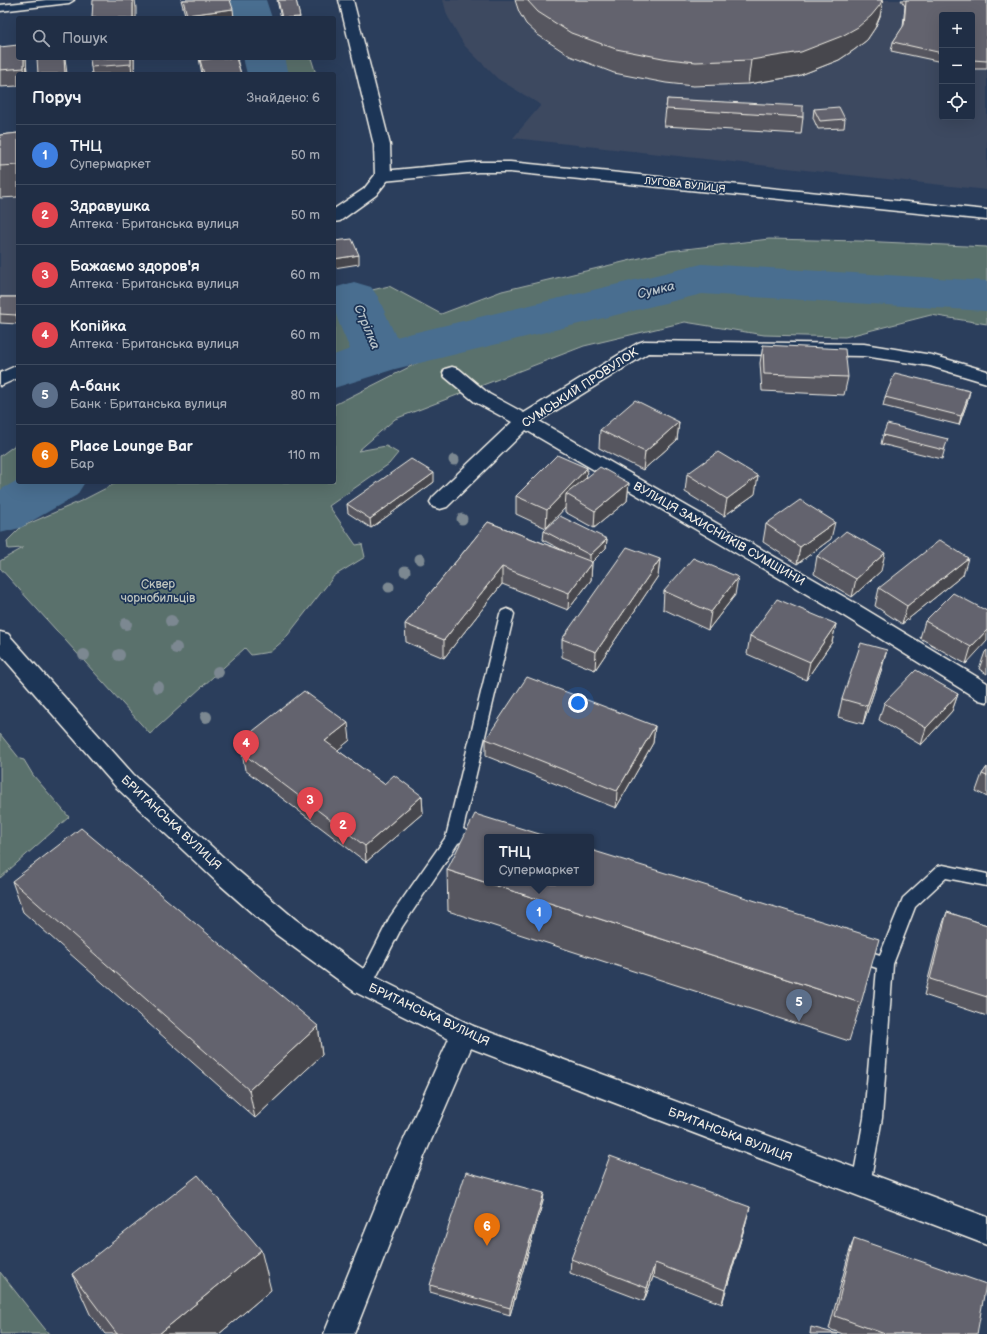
<!DOCTYPE html>
<html lang="uk">
<head>
<meta charset="utf-8">
<style>
	:root { --surface:#202e45; --page:#28364c; --text:#f1f3f6; --muted:#a2a8b3; --line:#3d4a5e; --accent:#d6ab8b }
	body { margin:0; font-family:"Balsamiq Sans",sans-serif; background:var(--page); color:var(--text) }
	.controls { position:absolute; right:12px; top:12px; display:grid; overflow:hidden; border-radius:4px; box-shadow:0 4px 16px #0002 }
	.controls button { width:36px; height:36px; display:grid; place-items:center; padding:0; border:0; border-bottom:1px solid var(--line); background:var(--surface); color:var(--text); font:20px sans-serif }
	.you { position:absolute; left:578px; top:703px; width:14px; height:14px; margin:-10px; border:3px solid #fff; border-radius:50%; background:#1a73e8; box-shadow:0 0 0 6px #1a73e833 }
	.badge { display:grid; place-items:center; width:26px; height:26px; border-radius:50%; background:var(--accent); color:#fff; font-size:13px; font-weight:700 }
	.pin { position:absolute; translate:-50% -33px; filter:drop-shadow(0 1px 2px #0008) }
	.pin::after { content:''; position:absolute; top:21px; width:14px; height:12px; background:inherit; clip-path:polygon(0 0,100% 0,50% 100%) }
	.popup { position:absolute; left:484px; top:834px; width:110px; height:52px; box-sizing:border-box; display:grid; place-content:center; border-radius:4px; background:var(--surface); filter:drop-shadow(0 1px 3px #0005); font-size:13px; white-space:nowrap; color:var(--muted) }
	.popup b { font-size:15px; color:var(--text) }
	.popup::after { content:''; position:absolute; left:50%; top:100%; margin-left:-8px; border:8px solid transparent; border-top-color:var(--surface) }
	.list { margin:0; padding:0; list-style:none }
	h2 { display:flex; justify-content:space-between; align-items:center; height:52px; margin:0; padding:0 16px; font-size:17px }
	h2 small { font-size:13px; font-weight:400; color:var(--muted) }
	.list li { display:grid; grid-template-columns:26px 1fr auto; gap:12px; align-items:center; box-sizing:border-box; height:60px; padding:0 16px; border-top:1px solid var(--line) }
	.list b { display:block; font-size:15px; white-space:nowrap }
	.list p { margin:0; font-size:13px; white-space:nowrap; color:var(--muted) }
	.list em { font-size:13px; font-style:normal; color:var(--muted) }
	.icon { flex:none; width:22px; height:22px; fill:none; stroke:currentColor; stroke-width:2; stroke-linecap:round; stroke-linejoin:round }
	.map { position:relative; flex:none; width:987px; height:1334px; overflow:hidden }
	.search { position:absolute; background:var(--surface); box-shadow:0 4px 16px #0002; left:16px; top:16px; width:320px; height:44px; display:flex; align-items:center; gap:10px; box-sizing:border-box; padding:0 14px; border-radius:4px; color:var(--muted); font-size:15px }
	.panel { position:absolute; background:var(--surface); box-shadow:0 4px 16px #0002; left:16px; top:72px; width:320px; height:412px; border-radius:4px }
	.map>svg:first-child { display:block }
	.built { fill:#3c4961; fill-rule:evenodd }
	.green { fill:#5a716c; stroke:#a7b1aa }
	.lines { fill:none; stroke-linecap:round; stroke-linejoin:round }
	.river { fill:#486e90; fill-rule:evenodd }
	.lane-casing { stroke:#f4f1e8; stroke-width:3 }
	.street-casing { stroke:#f4f1e8; stroke-width:3 }
	.secondary-casing { stroke:#f4f1e8; stroke-width:3 }
	.lane { fill:#1d3557; fill-rule:evenodd }
	.street { fill:#1d3557; fill-rule:evenodd }
	.secondary { fill:#1d3557; fill-rule:evenodd }
	.tree { fill:#7c8891 }
	.wall { fill:#56565f; stroke:#f4f1e8 }
	.shaded-wall { fill:#46464d; stroke:#f4f1e8 }
	.building { fill:#64646e; stroke:#f4f1e8 }
	.labels { text-anchor:middle; dominant-baseline:central; stroke-width:3.5; stroke-linejoin:round; paint-order:stroke }
	.far-street-label { font-size:10px; fill:#f4f1e8; stroke:#1d3557 }
	.street-label { font-size:12px; fill:#f4f1e8; stroke:#1d3557 }
	.park-label { font-size:12px; fill:#bec4bd; stroke:#1d3557 }
	.water-label { font-size:13px; font-style:italic; fill:#b8c3c9; stroke:#1d3557 }
</style>
</head>
<body>
<div class="map">
<svg width="987" height="1334" viewBox="0 0 987 1334">
	<rect width="100%" height="100%" fill="#2b3e5c"/>
	<filter id="ink" filterUnits="userSpaceOnUse"><feTurbulence type="fractalNoise" baseFrequency=".025" numOctaves="2"/><feDisplacementMap in="SourceGraphic" scale="8" xChannelSelector="R" yChannelSelector="G"/><feConvolveMatrix kernelMatrix="1 2 1 2 8 2 1 2 1" color-interpolation-filters="sRGB"/></filter>
	<g filter="url(#ink)">
		<path class="built" d="M443,0H987V190L513,138L541,105L498,79L464,45L447,15ZM942,15H972V117H942Z
			M18,197V306L0,305V199Z"/>
		<path class="green" d="M247,58H311L316,74H250Z
			M769,239L860,241L987,247V324L931,315L845,337L764,335L685,322L584,346L395,419L358,451L386,446L398,453L389,464L329,506L356,545L362,544L365,557L334,576L284,640L270,652L251,655L245,648L150,734L0,568V561L23,548L8,549L7,541L21,527L83,500L118,482H334V405L431,356L365,362L334,374V299L389,286L441,314L502,291L669,251Z
			M18,443V482H60L51,488L0,497V456Z
			M0,734L20,759L24,760L33,775L69,817L0,878Z
			M0,1272L49,1334H0Z"/>
		<g class="lines">
			<path class="river" d="M226,0H266L272,18H232Z
				M243,58H285L289,74H247Z
				M702,264L987,281V311L702,294L395,369L334,388V355L350,349C344,334 326,302 337,287L354,282L371,287L378,297L396,337Z
				M18,480V482H85L77,495L20,528L0,533V490Z"/>
			<defs>
				<path id="lane" d="M46,0H74L69,3L0,11V5Z
					M507,609L512,611L514,614L463,829L467,831L470,835L467,839L458,843L402,927L370,989L364,991L358,989L356,984L390,917L446,837L500,614L502,611Z
					M943,865L987,874V886L946,878L915,907L893,964L882,1118L870,1184L867,1190L861,1192L855,1190L852,1184L864,1118L877,968L849,959L847,954L849,949L855,947L880,955L903,898L938,866Z"/>
				<path id="street" d="M478,162H510L987,210V220L510,172H478L383,181L377,179L375,176L377,173L383,171Z
					M644,341L864,344L932,355L987,371V383L930,366L864,356L648,353L539,421L860,606L987,683V702L979,700L844,616L526,430L447,507L440,509L433,507L430,502L433,497L512,422L475,402L445,377L443,373L445,369L452,367L459,369L489,394L524,413L638,343Z
					M464,1022L473,1026L477,1034L417,1173L354,1334H324L389,1173L451,1034L455,1026Z"/>
				<path id="secondary" d="M339,0H353L390,145L391,176L376,195L340,221L334,222V209L364,189L375,175L374,145Z
					M18,365V378L0,386V373Z
					M0,632L8,634L133,774L236,869L295,919L373,976L473,1026L987,1217V1245L455,1042L355,992L277,935L218,883L117,788L0,654Z"/>
			</defs>
			<use href="#lane" class="lane-casing"/>
			<use href="#street" class="street-casing"/>
			<use href="#secondary" class="secondary-casing"/>
			<use href="#lane" class="lane"/>
			<use href="#street" class="street"/>
			<use href="#secondary" class="secondary"/>
		</g>
		<g class="tree">
			<circle cx="454" cy="460" r="5.5"/>
			<circle cx="462" cy="519" r="5.5"/>
			<circle cx="420" cy="559" r="5.5"/>
			<circle cx="405" cy="571" r="5.5"/>
			<circle cx="389" cy="587" r="5.5"/>
			<circle cx="171" cy="621" r="6"/>
			<circle cx="126" cy="624" r="6"/>
			<circle cx="176" cy="648" r="6"/>
			<circle cx="84" cy="655" r="6"/>
			<circle cx="119" cy="655" r="6"/>
			<circle cx="218" cy="672" r="6"/>
			<circle cx="158" cy="687" r="6"/>
			<circle cx="206" cy="717" r="6"/>
		</g>
		<path class="wall" d="M181,0H230L234,18H186Z
			M277,0H296L300,18H281Z
			M515,0H883L880,16L875,28L867,40L854,50L839,60L798,76L748,84L693,86L666,83L614,73L570,56L538,35L526,24L519,12Z
			M901,0H987V69H972V15H942V62L891,51L893,42L903,27L905,6Z
			M0,47L18,58H26L27,74H18V86L0,87Z
			M90,58H134V74H92L91,67Z
			M199,58H239V59H237L241,74H202Z
			M667,99L803,117L801,134L664,126Z
			M814,109L845,119L844,128L818,129L813,118Z
			M18,133V197L0,198V135Z
			M0,297H18V324L0,323Z
			M763,345L848,377L844,395L762,391L760,363Z
			M885,397L968,400L959,425L883,406Z
			M679,422L677,440L643,470L599,448L600,430Z
			M883,435L945,448L942,459L881,444Z
			M587,468L586,478L629,483L627,501L594,528L565,512V508L546,528L516,514V496Z
			M687,474L755,494L724,516L685,492Z
			M434,482L371,528L348,513L347,504Z
			M488,522L566,552L543,540L544,531L607,539L606,548L592,562L591,580L568,610L502,584L444,658L406,642L405,624Z
			M766,524L831,539L797,564L763,542Z
			M817,556L881,571L852,597L814,574Z
			M660,559L658,576L595,670L562,657V639Z
			M963,575L902,624L875,606L879,588Z
			M664,591L735,595L708,630L663,609Z
			M987,611L966,664L920,638L925,621Z
			M836,624L832,642L806,680L747,654L750,636Z
			M987,650V674L979,669L985,652Z
			M882,668L863,724L838,717L842,699Z
			M958,694L952,711L921,745L879,720L884,703Z
			M655,726L653,743L616,808L486,756V739Z
			M350,740L337,750L384,784L422,796L423,813L366,862L245,770L242,753Z
			M987,767V797L976,791L982,774Z
			M447,870L861,1003L849,1041L448,911Z
			M12,881L318,1026L322,1055L255,1118L23,912Z
			M947,912L987,925V1016L924,995L941,929Z
			M544,1193L543,1201L510,1315L430,1292V1285Z
			M746,1222L722,1304L653,1277L644,1301L570,1273L571,1259Z
			M854,1238L977,1334H843L829,1329L849,1253Z
			M72,1274L271,1290L219,1334H105L90,1314Z"/>
		<path class="shaded-wall" d="M133,0H135L136,8V18H133Z
			M882,0H883L880,16L875,28L867,40L854,50L839,60L798,76L748,84L751,60Z
			M233,9L234,18H188L187,15Z
			M24,58H26L27,74H25L24,68Z
			M64,58H65L67,74H65Z
			M131,58H134V74H132L131,64Z
			M200,58H239V59L201,64Z
			M359,255V264L334,268V259Z
			M18,310V322L16,315Z
			M970,391L968,400L959,425L961,416Z
			M679,422L677,440L643,470L645,452Z
			M587,468L586,485L566,494L565,508L546,528L547,510Z
			M434,473V482L371,528L370,519Z
			M758,476L755,494L724,516L727,499Z
			M629,483L627,501L594,528L595,511Z
			M835,522L831,539L797,564L800,547Z
			M607,539L606,548L590,564V555Z
			M885,553L881,571L852,597L856,579Z
			M968,558L963,575L902,624L907,606Z
			M660,559L658,576L595,670L596,652Z
			M592,562L591,580L568,610L569,593Z
			M502,567V584L444,658V640Z
			M738,577L735,595L708,630L711,612Z
			M836,624L832,642L806,680L810,662Z
			M987,630V641L966,664L971,647Z
			M887,650L882,668L863,724L867,706Z
			M958,694L952,711L921,745L926,728Z
			M348,723L350,740L327,759L325,741Z
			M655,726L653,743L616,808L617,791Z
			M422,796L423,813L366,862L365,846Z
			M318,1026L322,1055L255,1118L249,1090Z
			M544,1193L543,1201L510,1315V1308Z
			M750,1207L746,1222L722,1304L725,1290Z
			M261,1250L271,1290L219,1334H159Z
			M655,1263L653,1277L644,1301L647,1288Z"/>
		<path class="building" d="M93,0H133V18H92Z
			M183,0H230L233,9L187,15Z
			M278,0H296L300,17L282,18Z
			M527,0H882L880,5L871,16L858,27L842,36L801,52L751,60L696,62L668,59L616,49L571,33L538,12Z
			M906,0H987V61L972,60V15H942V53L893,42L904,25Z
			M18,45V58H24V68L0,70V47Z
			M37,58H64L65,74H38Z
			M90,58H131V64L91,67Z
			M217,58H236L241,74H204L200,60Z
			M667,99L803,106V117L666,109Z
			M839,107L845,119L820,121L814,109Z
			M18,133V165L0,166V135Z
			M352,239L359,255L334,259V241Z
			M0,297H18V310L16,315L0,314Z
			M763,345L845,349L848,377L764,374Z
			M895,373L970,391L961,416L885,397Z
			M635,400L679,422L645,452L600,430Z
			M887,424L948,439L944,450L883,435Z
			M718,452L758,476L727,499L687,474Z
			M557,455L587,468L547,510L516,496Z
			M411,459L434,473L370,519L347,504Z
			M600,467L629,483L595,511L566,494Z
			M800,500L835,522L800,547L766,524Z
			M560,516L607,539L590,555L544,531Z
			M488,522L592,562L569,593L502,567L444,640L405,624Z
			M846,531L885,553L856,579L817,556Z
			M940,540L968,558L907,606L879,588Z
			M627,547L660,559L596,652L562,639Z
			M693,558L738,577L711,612L664,591Z
			M953,593L987,611V630L971,647L925,621Z
			M777,599L836,624L810,662L750,636Z
			M861,643L887,650L867,706L842,699Z
			M916,670L958,694L926,728L884,703Z
			M527,677L655,726L617,791L486,739Z
			M304,691L348,723L325,741L384,784L394,775L422,796L365,846L242,753L244,738Z
			M987,767V776L982,774Z
			M475,814L549,837H487V883H591V850L879,939L861,1003L447,870Z
			M81,828L318,1026L249,1090L12,881Z
			M947,912L987,925V997L930,979Z
			M610,1156L750,1207L725,1290L655,1263L647,1288L571,1259Z
			M466,1172L544,1193L510,1308L430,1285Z
			M198,1175L261,1250L159,1334H117L72,1274Z
			M854,1238L986,1284L977,1334H885L835,1316Z
			M811,1327L838,1334H810Z"/>
	</g>
	<g class="labels">
		<g class="far-street-label">
			<text transform="translate(685 185) rotate(6)">ЛУГОВА ВУЛИЦЯ</text>
		</g>
		<g class="street-label">
			<text transform="translate(580 388) rotate(-33)">СУМСЬКИЙ ПРОВУЛОК</text>
			<text transform="translate(719 534) rotate(30)">ВУЛИЦЯ ЗАХИСНИКІВ СУМЩИНИ</text>
			<text transform="translate(171 823) rotate(43)">БРИТАНСЬКА ВУЛИЦЯ</text>
			<text transform="translate(429 1015) rotate(25)">БРИТАНСЬКА ВУЛИЦЯ</text>
			<text transform="translate(730 1135) rotate(21)">БРИТАНСЬКА ВУЛИЦЯ</text>
		</g>
		<g class="park-label">
			<text x="158" y="584">Сквер<tspan x="158" dy="14">чорнобильців</tspan></text>
		</g>
		<g class="water-label">
			<text transform="translate(656 290) rotate(-14)">Сумка</text>
			<text transform="translate(367 327) rotate(67)">Стрілка</text>
		</g>
	</g>
</svg>
<div class="controls">
<button>+</button>
<button>−</button>
<button><svg class="icon" aria-label="locate" viewBox="0 0 24 24"><circle cx="12" cy="12" r="6"/><path d="M12 2v4M12 18v4M2 12h4M18 12h4"/></svg></button>
</div>
<div class="you"></div>
<div class="pin badge" style="left:539px;top:932px;background:#3f7fe0">1</div>
<div class="popup"><b>ТНЦ</b>Супермаркет</div>
<div class="pin badge" style="left:343px;top:845px;background:#e0444e">2</div>
<div class="pin badge" style="left:310px;top:820px;background:#e0444e">3</div>
<div class="pin badge" style="left:246px;top:763px;background:#e0444e">4</div>
<div class="pin badge" style="left:799px;top:1022px;background:#5c6f8a">5</div>
<div class="pin badge" style="left:487px;top:1246px;background:#e8710a">6</div>
<div class="search"><svg class="icon" aria-label="search" viewBox="0 0 24 24"><circle cx="10" cy="10" r="6"/><path d="M15 15l6 6"/></svg>Пошук</div>
<section class="panel">
<h2>Поруч<small>Знайдено: 6</small></h2>
<ul class="list">
<li><span class="badge" style="background:#3f7fe0">1</span><div><b>ТНЦ</b><p>Супермаркет</p></div><em>50 m</em></li>
<li><span class="badge" style="background:#e0444e">2</span><div><b>Здравушка</b><p>Аптека · Британська вулиця</p></div><em>50 m</em></li>
<li><span class="badge" style="background:#e0444e">3</span><div><b>Бажаємо здоров'я</b><p>Аптека · Британська вулиця</p></div><em>60 m</em></li>
<li><span class="badge" style="background:#e0444e">4</span><div><b>Копійка</b><p>Аптека · Британська вулиця</p></div><em>60 m</em></li>
<li><span class="badge" style="background:#5c6f8a">5</span><div><b>А-банк</b><p>Банк · Британська вулиця</p></div><em>80 m</em></li>
<li><span class="badge" style="background:#e8710a">6</span><div><b>Place Lounge Bar</b><p>Бар</p></div><em>110 m</em></li>
</ul>
</section>
</div>
</body>
</html>
